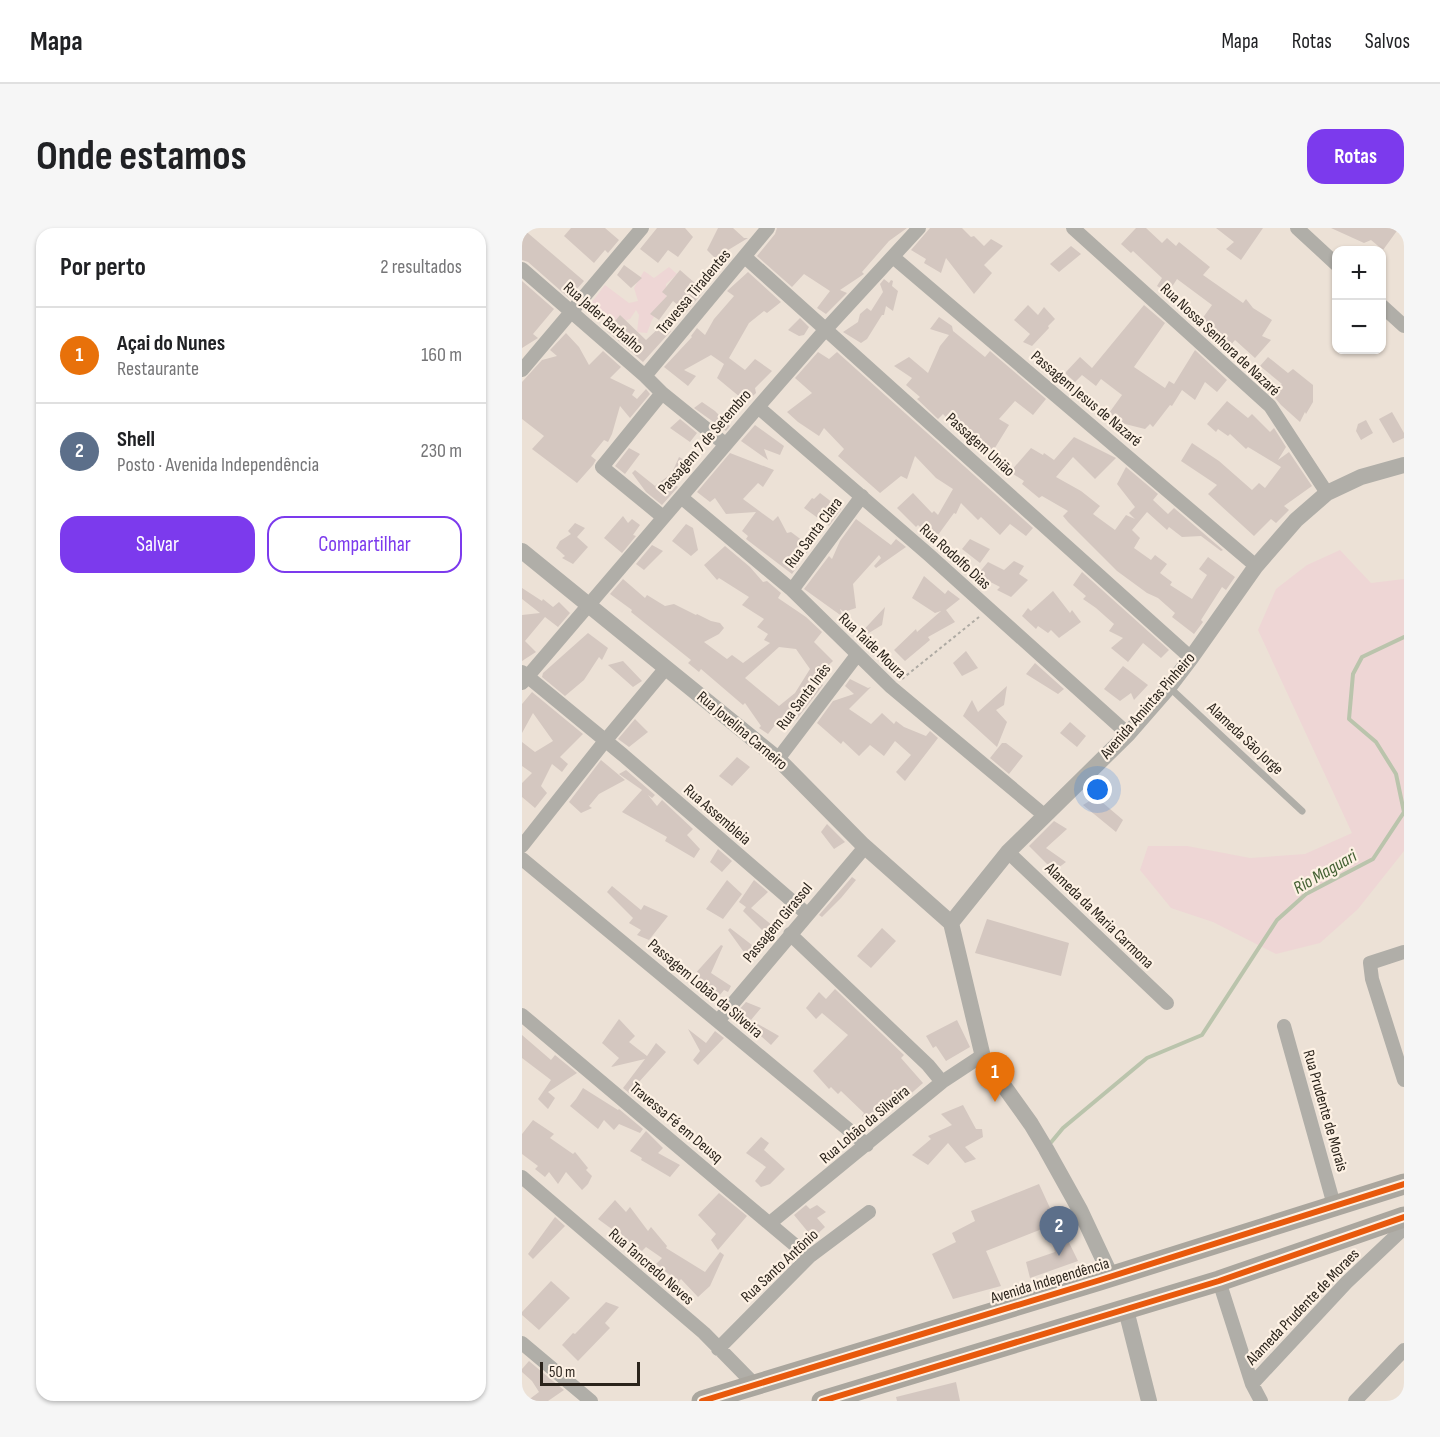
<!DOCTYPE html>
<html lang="pt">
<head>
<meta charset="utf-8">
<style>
	:root { --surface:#fff; --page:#f6f6f6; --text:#202124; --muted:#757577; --line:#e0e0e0; --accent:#7c3aed }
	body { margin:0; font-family:"Sofia Sans Condensed",sans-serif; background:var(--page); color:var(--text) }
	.controls { position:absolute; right:18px; top:18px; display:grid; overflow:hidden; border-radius:12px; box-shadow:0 2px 4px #0004 }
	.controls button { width:54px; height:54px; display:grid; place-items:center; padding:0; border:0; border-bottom:2px solid var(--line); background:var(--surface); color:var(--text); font:30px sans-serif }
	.scale { position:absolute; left:18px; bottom:15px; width:100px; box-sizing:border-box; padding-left:6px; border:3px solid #2b241c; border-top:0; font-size:16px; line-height:21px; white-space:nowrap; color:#2b241c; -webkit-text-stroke:4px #fdf1e4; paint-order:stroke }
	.you { position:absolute; left:576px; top:562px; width:21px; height:21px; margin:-15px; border:4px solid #fff; border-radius:50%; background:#1a73e8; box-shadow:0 0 0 9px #1a73e833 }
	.badge { display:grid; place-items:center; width:39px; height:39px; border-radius:50%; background:var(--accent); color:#fff; font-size:20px; font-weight:700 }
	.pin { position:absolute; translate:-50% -50px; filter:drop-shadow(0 2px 3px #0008) }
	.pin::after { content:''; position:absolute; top:32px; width:21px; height:18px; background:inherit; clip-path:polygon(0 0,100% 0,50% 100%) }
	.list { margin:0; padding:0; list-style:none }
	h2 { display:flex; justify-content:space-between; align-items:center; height:78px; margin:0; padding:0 24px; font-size:26px }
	h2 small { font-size:20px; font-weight:400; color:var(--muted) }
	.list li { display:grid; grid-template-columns:39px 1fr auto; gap:18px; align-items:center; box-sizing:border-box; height:96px; padding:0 24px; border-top:2px solid var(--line) }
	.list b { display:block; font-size:22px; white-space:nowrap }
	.list p { margin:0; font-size:20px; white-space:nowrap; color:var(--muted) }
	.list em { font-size:20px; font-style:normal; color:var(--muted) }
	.actions { display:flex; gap:12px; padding:18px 24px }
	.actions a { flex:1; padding:14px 0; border:2px solid var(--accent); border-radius:18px; text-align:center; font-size:21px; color:var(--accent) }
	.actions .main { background:var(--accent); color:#fff }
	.map { position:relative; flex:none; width:882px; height:1173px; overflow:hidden; border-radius:18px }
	header { display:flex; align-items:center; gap:36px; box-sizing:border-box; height:84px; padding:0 30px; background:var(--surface); border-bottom:2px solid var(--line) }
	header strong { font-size:28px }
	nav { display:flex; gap:33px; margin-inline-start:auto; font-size:21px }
	.intro { display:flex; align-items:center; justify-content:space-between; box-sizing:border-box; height:144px; padding:0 36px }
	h1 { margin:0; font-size:42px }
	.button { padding:15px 27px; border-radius:18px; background:var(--accent); color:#fff; font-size:21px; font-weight:700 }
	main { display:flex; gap:36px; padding:0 36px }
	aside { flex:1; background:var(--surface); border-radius:18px; box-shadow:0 2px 4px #0004 }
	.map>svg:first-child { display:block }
	.green { fill:#eed6d5 }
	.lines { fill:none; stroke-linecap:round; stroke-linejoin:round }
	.stream { stroke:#bac4ac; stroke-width:4 }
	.building { fill:#d4c7c0; fill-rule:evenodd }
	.path { stroke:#aeaaa3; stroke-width:2; stroke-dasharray:3 3; stroke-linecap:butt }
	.service { stroke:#b0aea8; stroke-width:7 }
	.minor { stroke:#b0aea8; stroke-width:14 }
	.tertiary { stroke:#b0aea8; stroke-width:16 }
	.primary { stroke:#aaa69e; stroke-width:21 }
	.cycleway-casing { stroke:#fdf1e4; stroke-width:10 }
	.cycleway { stroke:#e8590c; stroke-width:6 }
	.labels { text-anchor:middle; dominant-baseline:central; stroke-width:4.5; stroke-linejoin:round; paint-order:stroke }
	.street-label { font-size:16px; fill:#2b241c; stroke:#fdf1e4 }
	.water-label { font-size:18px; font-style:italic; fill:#446133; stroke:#fdf1e4 }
</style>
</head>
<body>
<header>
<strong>Mapa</strong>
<nav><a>Mapa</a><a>Rotas</a><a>Salvos</a></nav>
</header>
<div class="intro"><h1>Onde estamos</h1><a class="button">Rotas</a></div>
<main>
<aside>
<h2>Por perto<small>2 resultados</small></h2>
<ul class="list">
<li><span class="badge" style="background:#e8710a">1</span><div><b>Açai do Nunes</b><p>Restaurante</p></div><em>160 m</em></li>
<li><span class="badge" style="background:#5c6f8a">2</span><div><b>Shell</b><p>Posto · Avenida Independência</p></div><em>230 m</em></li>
</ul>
<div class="actions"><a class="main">Salvar</a><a>Compartilhar</a></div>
</aside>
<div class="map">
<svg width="882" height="1173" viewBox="0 0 882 1173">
	<rect width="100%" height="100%" fill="#ece1d6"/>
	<path class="green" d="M147,39L155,46L144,56V71L130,92L125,105L115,104L117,87L114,82L108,91L91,96L67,78L83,57L107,75L116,73L112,60L122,43L132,50Z
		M818,322L849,355L882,351V623L836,681L798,715L754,726L691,694L649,680L618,642L626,618H665L728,630L783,626L830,605L736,402L754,361L785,337Z"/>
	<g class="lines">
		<path class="stream" d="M526,918L541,900L625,830L680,807L755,692L784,666L851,631L882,584L874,546L854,514L827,491L831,446L840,429L882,409"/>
	</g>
	<path class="building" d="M0,0L62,53L47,70L6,34L0,32Z
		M49,0H83L97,12L86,25L83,22L72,35L42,8Z
		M135,0H163L171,9L156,29L146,22L136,35L118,21Z
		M196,0H211L222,10H226L193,30L185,22Z
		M255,0H385L367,13L340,44L342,46L318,62L325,65L304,86L295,80L308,63L282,46L270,59L235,28L253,6Z
		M408,0H440L449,9L452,8L462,18L469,11L481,18L462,37L470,45L452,66L424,30L419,45L402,35L404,31L389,22Z
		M614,0H624L640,15L645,10L654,18L657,14L688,39L681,47L721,75L724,71L731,80L750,92L740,108L749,112L733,130L713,112L708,118L697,110L700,106L680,91L690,77L655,51L646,65L635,58L640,50L611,23L609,25L599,16Z
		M694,0H741L719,32L704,21L712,14Z
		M809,0H877L861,22L849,12L842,15Z
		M549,18L559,26L537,44L528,36Z
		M102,37L120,50L109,60L95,47Z
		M158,42L182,63L164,84L151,73L137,92L128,86L145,68L140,64Z
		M226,44L259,74L245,85L242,83L227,95L207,130L223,142L233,131L250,143L233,160L234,165L224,174L195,150L202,136L189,127L162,142L174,148L166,158L142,139L170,109L169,108L175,100L183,107L192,91L212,68L205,63Z
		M362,51L367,55L369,52L371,53L370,58L376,63L371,83L364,78L362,87H360L345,111L339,115L321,104L336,94L338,86L345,80L349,83L361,64L358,56Z
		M0,53L32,81L11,106L16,110L0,120Z
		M506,77L516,87L522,79L533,91L526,98L527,100L510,118L501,114L508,106L492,92Z
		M622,77L643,95L612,139L643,160L647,153L652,156L673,122L705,152L695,164L683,154L673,172L660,162L650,178L648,177L631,199L628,196L623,201L603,196L587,185L600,167L579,151L574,158L560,147L553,154L543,145L558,129L570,140Z
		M98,87L124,112L139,98L149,103L121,134L85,103Z
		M417,89L430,98L431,103L463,129L468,123L524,171L511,187L493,173L477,191L487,197L471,223L456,209L455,212L443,203L440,206L421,186L416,191L395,171L398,169L384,157L390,150L372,138L387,129L406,145L418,118L427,107L408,101Z
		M278,90L287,99L282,107L277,108L266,102Z
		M44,105L57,119L67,137L81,123L99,139L88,150L113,162L110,167L115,171L124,161L128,166L108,190L98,178L90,206L86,214L82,212L69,228L74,232L71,237L55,255L10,221L22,208L0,191V154L20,132L35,128L28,122Z
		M296,124L307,131L315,124L511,300L504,308L488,296L478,307L459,289L456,292L439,275L434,286L432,285L416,307L407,303L405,305L396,297L394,299L375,280L391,265L410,285L412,283L416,287L431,261L414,250L393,228L385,251L379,248L358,265L316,228L322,221L302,200L297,208L276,194L265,184L290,165L273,150Z
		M746,129L766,145L771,141L791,157V174L784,186L783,184L778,194L759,177L748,164L760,156L738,138Z
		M705,173L726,190L730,186L748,204L752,200L764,219L756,232L767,224L790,258L762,278L767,282L754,295L749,291L732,308L686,266L695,257L659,233L670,215L697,233L730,262L737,255L743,260L759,239L726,219L724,221L708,206L706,208L696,201L694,204L685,196Z
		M180,174L193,183L208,198L204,203L172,180Z
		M870,184L882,205V210L871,215L857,191Z
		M158,191L175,205L168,214L148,200Z
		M844,192L851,205L839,212L834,203L836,196Z
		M233,197L262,218L258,227L242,221L246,232L219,213Z
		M552,209L594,230L573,251L551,229L534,249L559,263L578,278L571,286L593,302L604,287L613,291L607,285L613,279L595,256L604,239L636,266L631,272L646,286L652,280L701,322L699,323L679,308L660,309L647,299L645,302L625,284L610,302L618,310L612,320L629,332L633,327L645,336L638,345L650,354L648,357L670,371L685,347L677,341L686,329L713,349L704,362L700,359L679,392L681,394L672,406L650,389L653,385L636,370L625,365L595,343L546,294L541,288L546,283L520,268L517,270L500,256L502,253L488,244L509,220L521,227L522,225L532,232Z
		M107,220L118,226L103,246L93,238Z
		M208,225L252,242L241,259L236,255L221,271L251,293L256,288L265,305L269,304L289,319L270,346L224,311L226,308L220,303L234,284L204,286L193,270L188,274L175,264Z
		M170,228L154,257L156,259L140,277L124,264L110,245L113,242L133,258L150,245L157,229L164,233Z
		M298,265L319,281L307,298L282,280L290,270L292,271Z
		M101,288L106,295L110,291L118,297L111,307L114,308L100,325L82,310Z
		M334,291L369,317L374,311L384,319L354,340L352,338L359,330L357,327L331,356L334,380L322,384L318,381L321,389L282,361L307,328L310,331L318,313Z
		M53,295L63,300L55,309L66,319L51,336L40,330L43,328L34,320L38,313L49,306L46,303Z
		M164,296L171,300L176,322L169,328L150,313Z
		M448,311L468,321L458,335L440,321Z
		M130,317L141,323L122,342L114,336Z
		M203,318L228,339L241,354L245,353L259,365L256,370L284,389L300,404L292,414L311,433L293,450L301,457L275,491L261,502L253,497L246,506L237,500L239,498L223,475L221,477L179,441L177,444L166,435L169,432L109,384L110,382L88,366L101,351L123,370L125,367L143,378L152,376L174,387L175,386L189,393L198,395L202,400L197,406L182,414L205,431L210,427L221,435L248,415L242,412L246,406L235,399L242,391L220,377L227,369L197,350L195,352L182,337ZM257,419L274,421L288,441L273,465L257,478L223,450Z
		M492,333L502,338L497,346L506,352L489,369L475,362L478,359L455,347L466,334L482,342Z
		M560,344L647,422L639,430L621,415L606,434L589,420L601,410L587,403L592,396L574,380L561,371L564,368L551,357Z
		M402,348L423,366L426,362L438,371L424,382L433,394L406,409L408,412L383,433L372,422L394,401L395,404L419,383L413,385L390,370Z
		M0,360L20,373L21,371L31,379L37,374L48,385L36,399L23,389L3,413L14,424L0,433V387L18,385L0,371Z
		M531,363L548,385L550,382L559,394L537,410L529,402L526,405L516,398L514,401L500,388L506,380L509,383Z
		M363,379L360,397L337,411L335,409Z
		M66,405L86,420L80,432L77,429L62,452L43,468L20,449L21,445Z
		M444,423L456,440L440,448L431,435Z
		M101,433L120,453L111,459L86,437Z
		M513,435L542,461L536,466L504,446Z
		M601,438L626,457L612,472L609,465L598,473L582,461Z
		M328,451L346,460L349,459L327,481L349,496L360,485L372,496L374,493L382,499L404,508L408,503L416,510L383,553L374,544L389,527L373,513L362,528L348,517L337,528L321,513L319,516L295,495L311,473L332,466L323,458Z
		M485,458L482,477L474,482L485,494L475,519L441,488L450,472L456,484Z
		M10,464L61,506L38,529L46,536L40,544L30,536L19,558L25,565L13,580L0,569V555L10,545L0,538V514L13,524L31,513L11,485L0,505V476Z
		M113,491L126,504L107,519L96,511Z
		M548,494L564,508L555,519L538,505Z
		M480,515H484L501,528L487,546L468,530Z
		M215,529L228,539L210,558L197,548Z
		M79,532L103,552L77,566L67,578L70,580L59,585L47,574Z
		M104,542L133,567L130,570L126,567L135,578L140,572L171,601L165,607L178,621L172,630L143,613L145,609L100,584L120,562L97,546Z
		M574,569L601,592L594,604L561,577Z
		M532,593L545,601L524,620L544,634L532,643L507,618Z
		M305,596L323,614L312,621L299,604Z
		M196,621L210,633L200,644L188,634Z
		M330,649L334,652L319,670L300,689L297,687Z
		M205,652L220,666L201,691L184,681Z
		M232,652L246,664L229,680L256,702L249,711L221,683L224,679L217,674Z
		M90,658L119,682L122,677L146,688L127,712L115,707L119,702L107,695L111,690L85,664Z
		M465,691L547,715L539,748L453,725Z
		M208,700L239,724L231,732L224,727L206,702Z
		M360,700L374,713L349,740L335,728Z
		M199,717L201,718L189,745L209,758L206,764L202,762L197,768L184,760L187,755L171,748Z
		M313,761L382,827L379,830L401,855L352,898L340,888L342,885L319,863L316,866L309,859L307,861L291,843L326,807L300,785L294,791L284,780L297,764L304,771Z
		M224,774L239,780L229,792L216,783Z
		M97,791L113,808L107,814L125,828L134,815L144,824L107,865L101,860L123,831L89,839L97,830L80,815Z
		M227,791L257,808L249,817L224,795Z
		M435,792L448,819L424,833L414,818L411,820L404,808Z
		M166,801L184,815L193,803L202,810L176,837L171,832L178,823Z
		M0,807L29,832L33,827L55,845L26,864L33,870L26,881L16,871L29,852L0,830Z
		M61,860L96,882L97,881L121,901L118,905L97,896L92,902L82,892L76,901L48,878L54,871Z
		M441,877L454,901H460L461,909L443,919L454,931L443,935L426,915L406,937L390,927L409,911L406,908L430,897L419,886Z
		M11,892L32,906L28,910L51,926L53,924L66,940L64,942L70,948L66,956L60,962L44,944L36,956L27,944L23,949L13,941L16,938L0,926V906Z
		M124,903L141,920L136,925L158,937L148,949L119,932L120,930L108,923Z
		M239,909L247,915L242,922L263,941L248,956L239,959L233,953L244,939L224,925Z
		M517,956L528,980L533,978L540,993L537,994L556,1033L508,1050L504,1034L533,1024L525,999L464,1023L479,1058L431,1071L410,1026L434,1014L430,1005L453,993L449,983Z
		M197,965L225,988L196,1022L189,1012L194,1006L176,987Z
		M93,972L104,984L108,979L126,1003L129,999L145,1018L144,1020L183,1044L198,1024L202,1027L188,1058L176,1069L159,1051L155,1056L146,1050L148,1047L134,1036L140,1030L124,1019L120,1023L76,991Z
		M284,977L288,981L295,977L304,984L295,990L303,999L291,1010L272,987Z
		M33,989L43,998L11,1031L6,1026Z
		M29,1053L48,1070L17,1102L0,1087V1084Z
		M84,1074L97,1079L83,1095L88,1100L56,1133L40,1117L51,1105L53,1106Z
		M7,1133L20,1144L42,1162L26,1173H5L17,1164L10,1153L0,1144V1141Z
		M434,1154L438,1173H375L374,1169Z"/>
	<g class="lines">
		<path class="path" d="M380,451L457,389"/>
		<path class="service" d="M647,459L780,583"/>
		<path class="minor" d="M551,0L748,178L805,265
			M775,0L814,36
			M223,29L669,430
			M371,29L734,338
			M0,41L123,148L140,165L203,216
			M860,78L882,98
			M0,142L120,0
			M123,148L246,0
			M140,165L80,239L141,289
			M236,179L406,326L606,506
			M159,269L270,362L369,459L522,587
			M270,362L340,268
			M0,444L101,527L285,686
			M0,455L236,179L304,101L397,0
			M256,531L335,427
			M0,618L83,513L143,441
			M486,624L645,775
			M0,631L345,917
			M268,706L406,837L420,854
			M882,724L848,735L850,751L882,852
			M0,787L287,1029
			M196,793L343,619
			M762,798L812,977
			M0,949L182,1105L233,1157
			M248,995L420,854L461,827
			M697,1053L730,1156L739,1173
			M0,1115L69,1173
			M196,1121L287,1029L347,984
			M730,1156L824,1055L882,1000
			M833,1173L882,1122"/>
		<path class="tertiary" d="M0,323L256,531L341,617L429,695
			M429,695L486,624L606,506L647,459L669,430L734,338L774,292L805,265L839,249L882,237
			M429,695L461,829L509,896L524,921L558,982L589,1048
			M604,1082L627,1173"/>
		<path class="primary" d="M180,1173L578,1052L882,956
			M300,1173L697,1053L882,989"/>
		<defs>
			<path id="cycleway" d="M180,1173L578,1052L882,956
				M300,1173L697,1053L882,989"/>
		</defs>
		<use href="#cycleway" class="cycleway-casing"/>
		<use href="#cycleway" class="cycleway"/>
	</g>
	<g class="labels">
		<g class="street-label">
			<text transform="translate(172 64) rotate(-50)">Travessa Tiradentes</text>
			<text transform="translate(81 90) rotate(41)">Rua Jader Barbalho</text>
			<text transform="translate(698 112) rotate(43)">Rua Nossa Senhora de Nazaré</text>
			<text transform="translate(564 171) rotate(40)">Passagem Jesus de Nazaré</text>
			<text transform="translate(183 214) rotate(-49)">Passagem 7 de Setembro</text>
			<text transform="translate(458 217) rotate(42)">Passagem União</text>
			<text transform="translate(292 305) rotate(-53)">Rua Santa Clara</text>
			<text transform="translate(433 329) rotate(42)">Rua Rodolfo Dias</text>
			<text transform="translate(350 418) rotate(44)">Rua Taide Moura</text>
			<text transform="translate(282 469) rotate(-53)">Rua Santa Inês</text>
			<text transform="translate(626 478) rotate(-49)">Avenida Amintas Pinheiro</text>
			<text transform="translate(220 503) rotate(40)">Rua Jovelina Carneiro</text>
			<text transform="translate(723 511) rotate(43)">Alameda São Jorge</text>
			<text transform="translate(195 587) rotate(41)">Rua Assembleia</text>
			<text transform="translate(577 688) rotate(44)">Alameda da Maria Carmona</text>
			<text transform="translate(256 695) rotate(-50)">Passagem Girassol</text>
			<text transform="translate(183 761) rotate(40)">Passagem Lobão da Silveira</text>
			<text transform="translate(803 883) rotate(74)">Rua Prudente de Morais</text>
			<text transform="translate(154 895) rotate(40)">Travessa Fé em Deusq</text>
			<text transform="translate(343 897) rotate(-40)">Rua Lobão da Silveira</text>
			<text transform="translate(258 1038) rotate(-43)">Rua Santo Antônio</text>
			<text transform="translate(129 1039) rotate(41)">Rua Tancredo Neves</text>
			<text transform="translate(528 1053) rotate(-17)">Avenida Independência</text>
			<text transform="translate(781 1079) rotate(-46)">Alameda Prudente de Moraes</text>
		</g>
		<g class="water-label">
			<text transform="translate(803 644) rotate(-30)">Rio Maguari</text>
		</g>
	</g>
</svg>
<div class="controls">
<button>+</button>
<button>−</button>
</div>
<div class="scale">50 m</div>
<div class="you"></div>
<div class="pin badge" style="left:473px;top:874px;background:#e8710a">1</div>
<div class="pin badge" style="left:537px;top:1028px;background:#5c6f8a">2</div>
</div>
</main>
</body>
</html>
